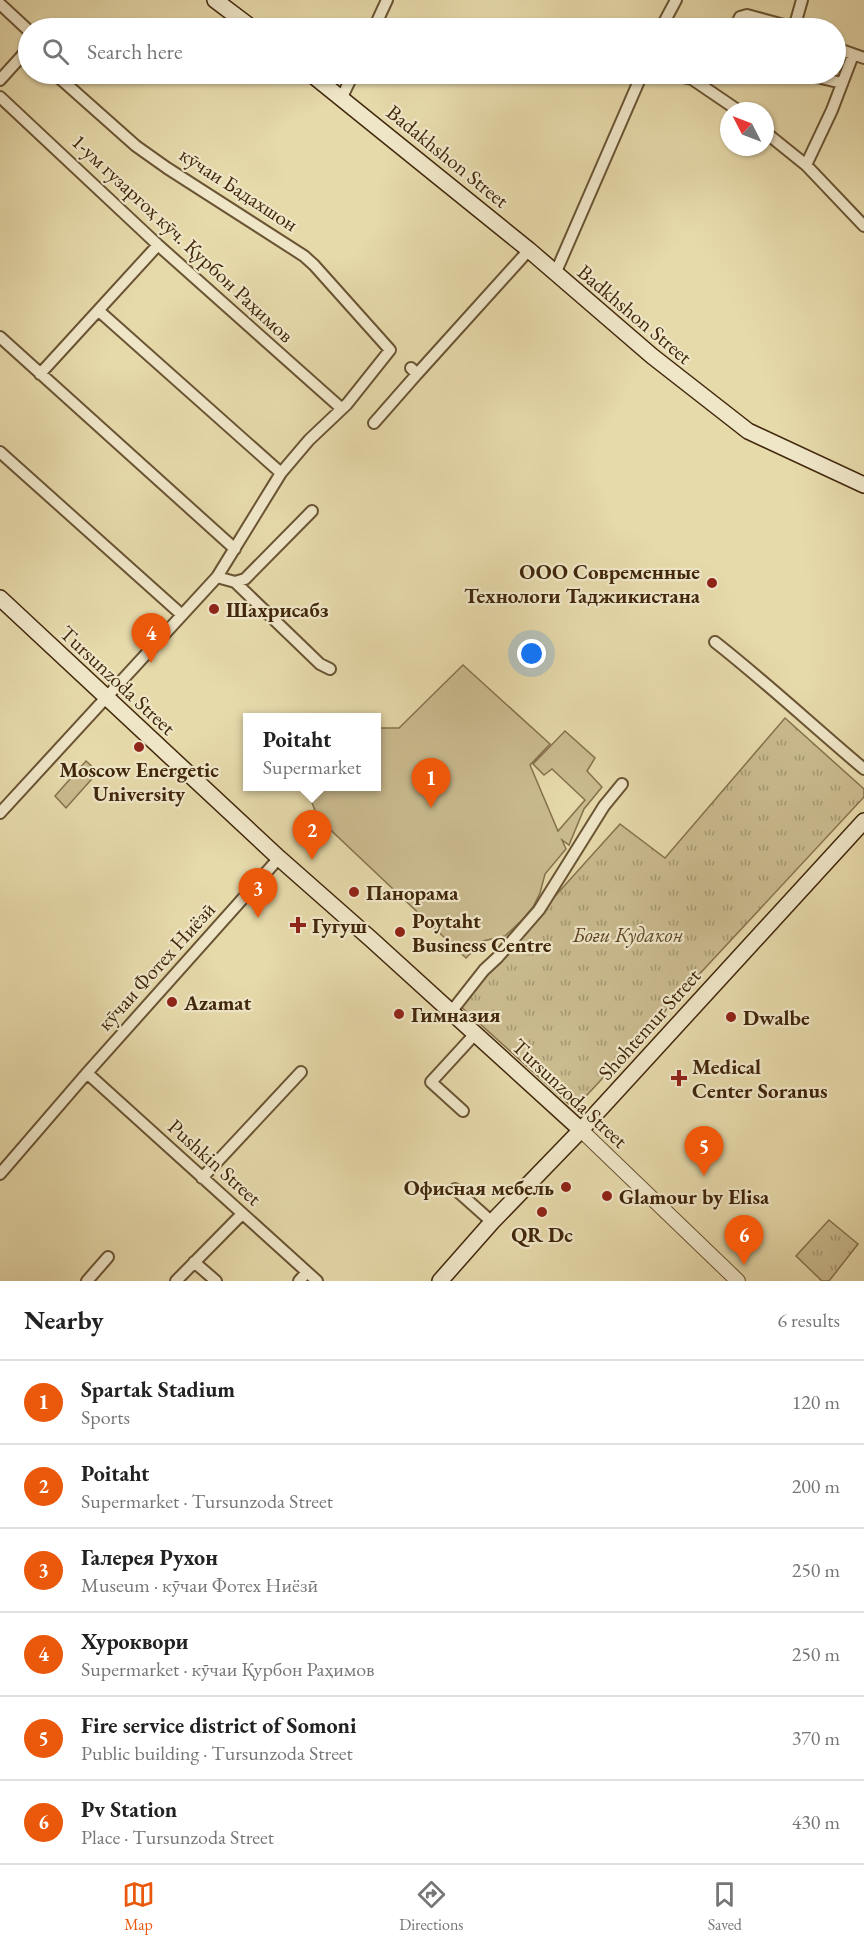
<!DOCTYPE html>
<html lang="en">
<head>
<meta charset="utf-8">
<style>
	:root { --surface:#fff; --page:#f2f2f2; --text:#222; --muted:#767676; --line:#e0e0e0; --accent:#ea580c }
	body { margin:0; font-family:"EB Garamond",serif; background:var(--page); color:var(--text) }
	.compass { position:absolute; left:720px; top:102px; width:54px; height:54px; border-radius:50%; background:var(--surface); box-shadow:0 2px 4px #0004; rotate:312deg }
	.you { position:absolute; left:532px; top:654px; width:21px; height:21px; margin:-15px; border:4px solid #fff; border-radius:50%; background:#1a73e8; box-shadow:0 0 0 9px #1a73e833 }
	.badge { display:grid; place-items:center; width:39px; height:39px; border-radius:50%; background:var(--accent); color:#fff; font-size:20px; font-weight:700 }
	.pin { position:absolute; translate:-50% -50px; filter:drop-shadow(0 2px 3px #0008) }
	.pin::after { content:''; position:absolute; top:32px; width:21px; height:18px; background:inherit; clip-path:polygon(0 0,100% 0,50% 100%) }
	.popup { position:absolute; left:243px; top:713px; width:138px; height:78px; box-sizing:border-box; display:grid; place-content:center; border-radius:0px; background:var(--surface); filter:drop-shadow(0 2px 4px #0005); font-size:20px; white-space:nowrap; color:var(--muted) }
	.popup b { font-size:22px; color:var(--text) }
	.popup::after { content:''; position:absolute; left:50%; top:100%; margin-left:-12px; border:12px solid transparent; border-top-color:var(--surface) }
	.list { margin:0; padding:0; list-style:none }
	h2 { display:flex; justify-content:space-between; align-items:center; height:78px; margin:0; padding:0 24px; font-size:26px }
	h2 small { font-size:20px; font-weight:400; color:var(--muted) }
	.list li { display:grid; grid-template-columns:39px 1fr auto; gap:18px; align-items:center; box-sizing:border-box; height:84px; padding:0 24px; border-top:2px solid var(--line) }
	.list b { display:block; font-size:22px; white-space:nowrap }
	.list p { margin:0; font-size:20px; white-space:nowrap; color:var(--muted) }
	.list em { font-size:20px; font-style:normal; color:var(--muted) }
	.icon { flex:none; width:33px; height:33px; fill:none; stroke:currentColor; stroke-width:2; stroke-linecap:round; stroke-linejoin:round }
	.map { position:relative; flex:none; width:864px; height:1281px; overflow:hidden }
	.search { position:absolute; background:var(--surface); box-shadow:0 2px 4px #0004; left:18px; right:18px; top:18px; height:66px; display:flex; align-items:center; gap:15px; box-sizing:border-box; padding:0 21px; border-radius:33px; color:var(--muted); font-size:22px }
	.sheet { height:582px; background:var(--surface) }
	nav { display:flex; justify-content:space-around; align-items:center; box-sizing:border-box; height:84px; border-top:2px solid var(--line); background:var(--surface); font-size:16px; color:var(--muted) }
	nav a { display:grid; justify-items:center; gap:3px }
	nav .on { color:var(--accent) }
	.map>svg:first-child { display:block }
	.green { fill:#cabb8f; stroke:#86714d; stroke-width:1.5 }
	.park { fill:url(#park-tufts); stroke:#86714d; stroke-width:1.5 }
	.lines { fill:none; stroke-linecap:round; stroke-linejoin:round }
	.minor-casing { stroke:#6a5433; stroke-width:14 }
	.tertiary-casing { stroke:#6a5433; stroke-width:16 }
	.secondary-casing { stroke:#41270b; stroke-width:18 }
	.minor { stroke:#efe6c8; stroke-width:10 }
	.tertiary { stroke:#efe6c8; stroke-width:14 }
	.secondary { stroke:#efe6c8; stroke-width:15 }
	.poi-dot { fill:#8f2418; stroke:#efe6c8; stroke-width:2 }
	.labels { text-anchor:middle; dominant-baseline:central; stroke-width:4.5; stroke-linejoin:round; paint-order:stroke }
	.street-label { font-size:21px; fill:#41270b; stroke:#efe6c8 }
	.poi-label { font-size:21px; font-weight:bold; fill:#41270b; stroke:#efe6c8; text-anchor:start }
	.park-label { font-size:21px; font-style:italic; fill:#5c4525; stroke:#efe6c8 }
</style>
</head>
<body>
<div class="map">
<svg width="864" height="1281" viewBox="0 0 864 1281">
	<defs>
		<pattern id="park-tufts" width="24" height="20" patternUnits="userSpaceOnUse" patternTransform="scale(1.5)"><rect width="24" height="20" fill="#cabb8f"/><path d="M3 7l-1-3M5 7V3M7 7l1-3M15 17l-1-3M17 17v-4M19 17l1-3" fill="none" stroke="#a69873"/></pattern>
	</defs>
	<rect width="100%" height="100%" fill="#e6d9aa"/>
	<filter id="stains"><feTurbulence type="fractalNoise" baseFrequency=".00333" numOctaves="4"/><feColorMatrix values="0 0 0 0 .2 0 0 0 0 .09 0 0 0 0 .02 0 0 0 .5 -.17"/></filter>
	<radialGradient id="worn" r=".72"><stop offset=".6" stop-color="#630" stop-opacity="0"/><stop offset="1" stop-color="#630" stop-opacity=".3"/></radialGradient>
	<path class="green" d="M463,665L550,744L530,765L558,831L585,800L552,769L544,775L533,764L565,731L595,758L587,771L602,787L584,809L569,845L562,840L566,849L545,874L540,893L533,907L522,920L505,936L483,941L466,958L318,818L312,803L313,787L376,786L377,728H399Z
		M86,761L98,772L66,808L55,796Z"/>
	<path class="park" d="M785,718L864,789V797L574,1109L458,1004L620,824L665,858Z
		M829,1220L858,1244L829,1281H822L796,1256Z"/>
	<g class="lines">
		<defs>
			<path id="minor" d="M0,4L28,30
				M374,28L387,0
				M661,28L676,0
				M735,28L740,17L747,15L795,28
				M794,28L802,0
				M836,48L864,58
				M668,74L692,79L739,111
				M804,74L842,83
				M0,80L28,49
				M0,97L158,245L341,408
				M342,97L353,74
				M765,132L806,165L864,226
				M806,165L832,110L853,55
				M555,274L642,74
				M99,311L281,473
				M0,337L235,549
				M411,368L417,374L529,250
				M40,374L158,245
				M374,423L417,374
				M0,452L182,615
				M217,577L235,582L320,664L330,669
				M235,582L245,579L312,511
				M715,642C766,682 814,727 864,769
				M0,813L217,577L281,473L309,440L347,404L390,350L314,265L304,256L167,168L136,146L55,74
				M451,1012L484,970L498,957L539,910L604,806L622,784
				M87,1073L317,1281
				M463,1111L431,1082L475,1034
				M0,1174L87,1073L279,858
				M202,1178L301,1072
				M455,1189L492,1222
				M194,1262L216,1281
				M87,1281L108,1257
				M176,1281L242,1214
				M299,1281L307,1272"/>
			<path id="tertiary" d="M581,1130L738,1281"/>
			<path id="secondary" d="M215,0L252,28
				M311,74L529,250L652,356L748,431L864,485
				M0,598L279,858L372,940L581,1130
				M440,1281L492,1222L581,1130L864,821"/>
		</defs>
		<use href="#minor" class="minor-casing"/>
		<use href="#tertiary" class="tertiary-casing"/>
		<use href="#secondary" class="secondary-casing"/>
		<use href="#minor" class="minor"/>
		<use href="#tertiary" class="tertiary"/>
		<use href="#secondary" class="secondary"/>
	</g>
	<g class="poi-dot">
		<circle cx="712" cy="583" r="6"/>
		<circle cx="214" cy="609" r="6"/>
		<circle cx="139" cy="747" r="6"/>
		<circle cx="354" cy="892" r="6"/>
		<path d="M295 916h6v6h6v6h-6v6h-6v-6h-6v-6h6z"/>
		<circle cx="400" cy="932" r="6"/>
		<circle cx="172" cy="1002" r="6"/>
		<circle cx="399" cy="1014" r="6"/>
		<circle cx="731" cy="1017" r="6"/>
		<path d="M676 1069h6v6h6v6h-6v6h-6v-6h-6v-6h6z"/>
		<circle cx="566" cy="1187" r="6"/>
		<circle cx="607" cy="1196" r="6"/>
		<circle cx="542" cy="1212" r="6"/>
	</g>
	<g class="labels">
		<g class="street-label">
			<text transform="translate(448 156) rotate(39)">Badakhshon Street</text>
			<text transform="translate(239 189) rotate(33)">кӯчаи Бадахшон</text>
			<text transform="translate(183 238) rotate(43)">1-ум гузаргоҳ кӯч. Қурбон Раҳимов</text>
			<text transform="translate(635 314) rotate(40)">Badkhshon Street</text>
			<text transform="translate(118 680) rotate(43)">Tursunzoda Street</text>
			<text transform="translate(156 966) rotate(-48)">кӯчаи Фотех Ниёзӣ</text>
			<text transform="translate(649 1024) rotate(-48)">Shohtemur Street</text>
			<text transform="translate(570 1093) rotate(43)">Tursunzoda Street</text>
			<text transform="translate(215 1162) rotate(42)">Pushkin Street</text>
		</g>
		<g class="poi-label">
			<text x="700" y="571" text-anchor="end">ООО Современные<tspan x="700" dy="24">Технологи Таджикистана</tspan></text>
			<text x="226" y="609">Шахрисабз</text>
			<text x="139" y="769" text-anchor="middle">Moscow Energetic<tspan x="139" dy="24">University</tspan></text>
			<text x="366" y="892">Панорама</text>
			<text x="412" y="920">Poytaht<tspan x="412" dy="24">Business Centre</tspan></text>
			<text x="312" y="925">Гугуш</text>
			<text x="184" y="1002">Azamat</text>
			<text x="411" y="1014">Гимназия</text>
			<text x="743" y="1017">Dwalbe</text>
			<text x="692" y="1066">Medical<tspan x="692" dy="24">Center Soranus</tspan></text>
			<text x="554" y="1187" text-anchor="end">Офисная мебель</text>
			<text x="619" y="1196">Glamour by Elisa</text>
			<text x="542" y="1234" text-anchor="middle">QR Dc</text>
		</g>
		<g class="park-label">
			<text x="628" y="934">Боғи Кудакон</text>
		</g>
	</g>
	<rect width="100%" height="100%" filter="url(#stains)"/>
	<rect width="100%" height="100%" fill="url(#worn)"/>
</svg>
<svg class="compass" viewBox="-18 -18 36 36"><path d="M0-13l5 13h-10z" fill="#e53935"/><path d="M0 13l5-13h-10z" fill="#767676"/></svg>
<div class="you"></div>
<div class="pin badge" style="left:431px;top:808px">1</div>
<div class="pin badge" style="left:312px;top:860px">2</div>
<div class="popup"><b>Poitaht</b>Supermarket</div>
<div class="pin badge" style="left:258px;top:918px">3</div>
<div class="pin badge" style="left:151px;top:663px">4</div>
<div class="pin badge" style="left:704px;top:1176px">5</div>
<div class="pin badge" style="left:744px;top:1265px">6</div>
<div class="search"><svg class="icon" aria-label="search" viewBox="0 0 24 24"><circle cx="10" cy="10" r="6"/><path d="M15 15l6 6"/></svg>Search here</div>
</div>
<section class="sheet">
<h2>Nearby<small>6 results</small></h2>
<ul class="list">
<li><span class="badge">1</span><div><b>Spartak Stadium</b><p>Sports</p></div><em>120 m</em></li>
<li><span class="badge">2</span><div><b>Poitaht</b><p>Supermarket · Tursunzoda Street</p></div><em>200 m</em></li>
<li><span class="badge">3</span><div><b>Галерея Рухон</b><p>Museum · кӯчаи Фотех Ниёзӣ</p></div><em>250 m</em></li>
<li><span class="badge">4</span><div><b>Хуроквори</b><p>Supermarket · кӯчаи Қурбон Раҳимов</p></div><em>250 m</em></li>
<li><span class="badge">5</span><div><b>Fire service district of Somoni</b><p>Public building · Tursunzoda Street</p></div><em>370 m</em></li>
<li><span class="badge">6</span><div><b>Pv Station</b><p>Place · Tursunzoda Street</p></div><em>430 m</em></li>
</ul>
</section>
<nav>
<a class="on"><svg class="icon" aria-label="map" viewBox="0 0 24 24"><path d="M3 6l6-2 6 2 6-2v14l-6 2-6-2-6 2zM9 4v14M15 6v14"/></svg>Map</a>
<a><svg class="icon" aria-label="directions" viewBox="0 0 24 24"><path d="M12 3l9 9-9 9-9-9zM9 14v-3h6M13 9l2 2-2 2"/></svg>Directions</a>
<a><svg class="icon" aria-label="saved" viewBox="0 0 24 24"><path d="M7 4h10v16l-5-4-5 4z"/></svg>Saved</a>
</nav>
</body>
</html>
